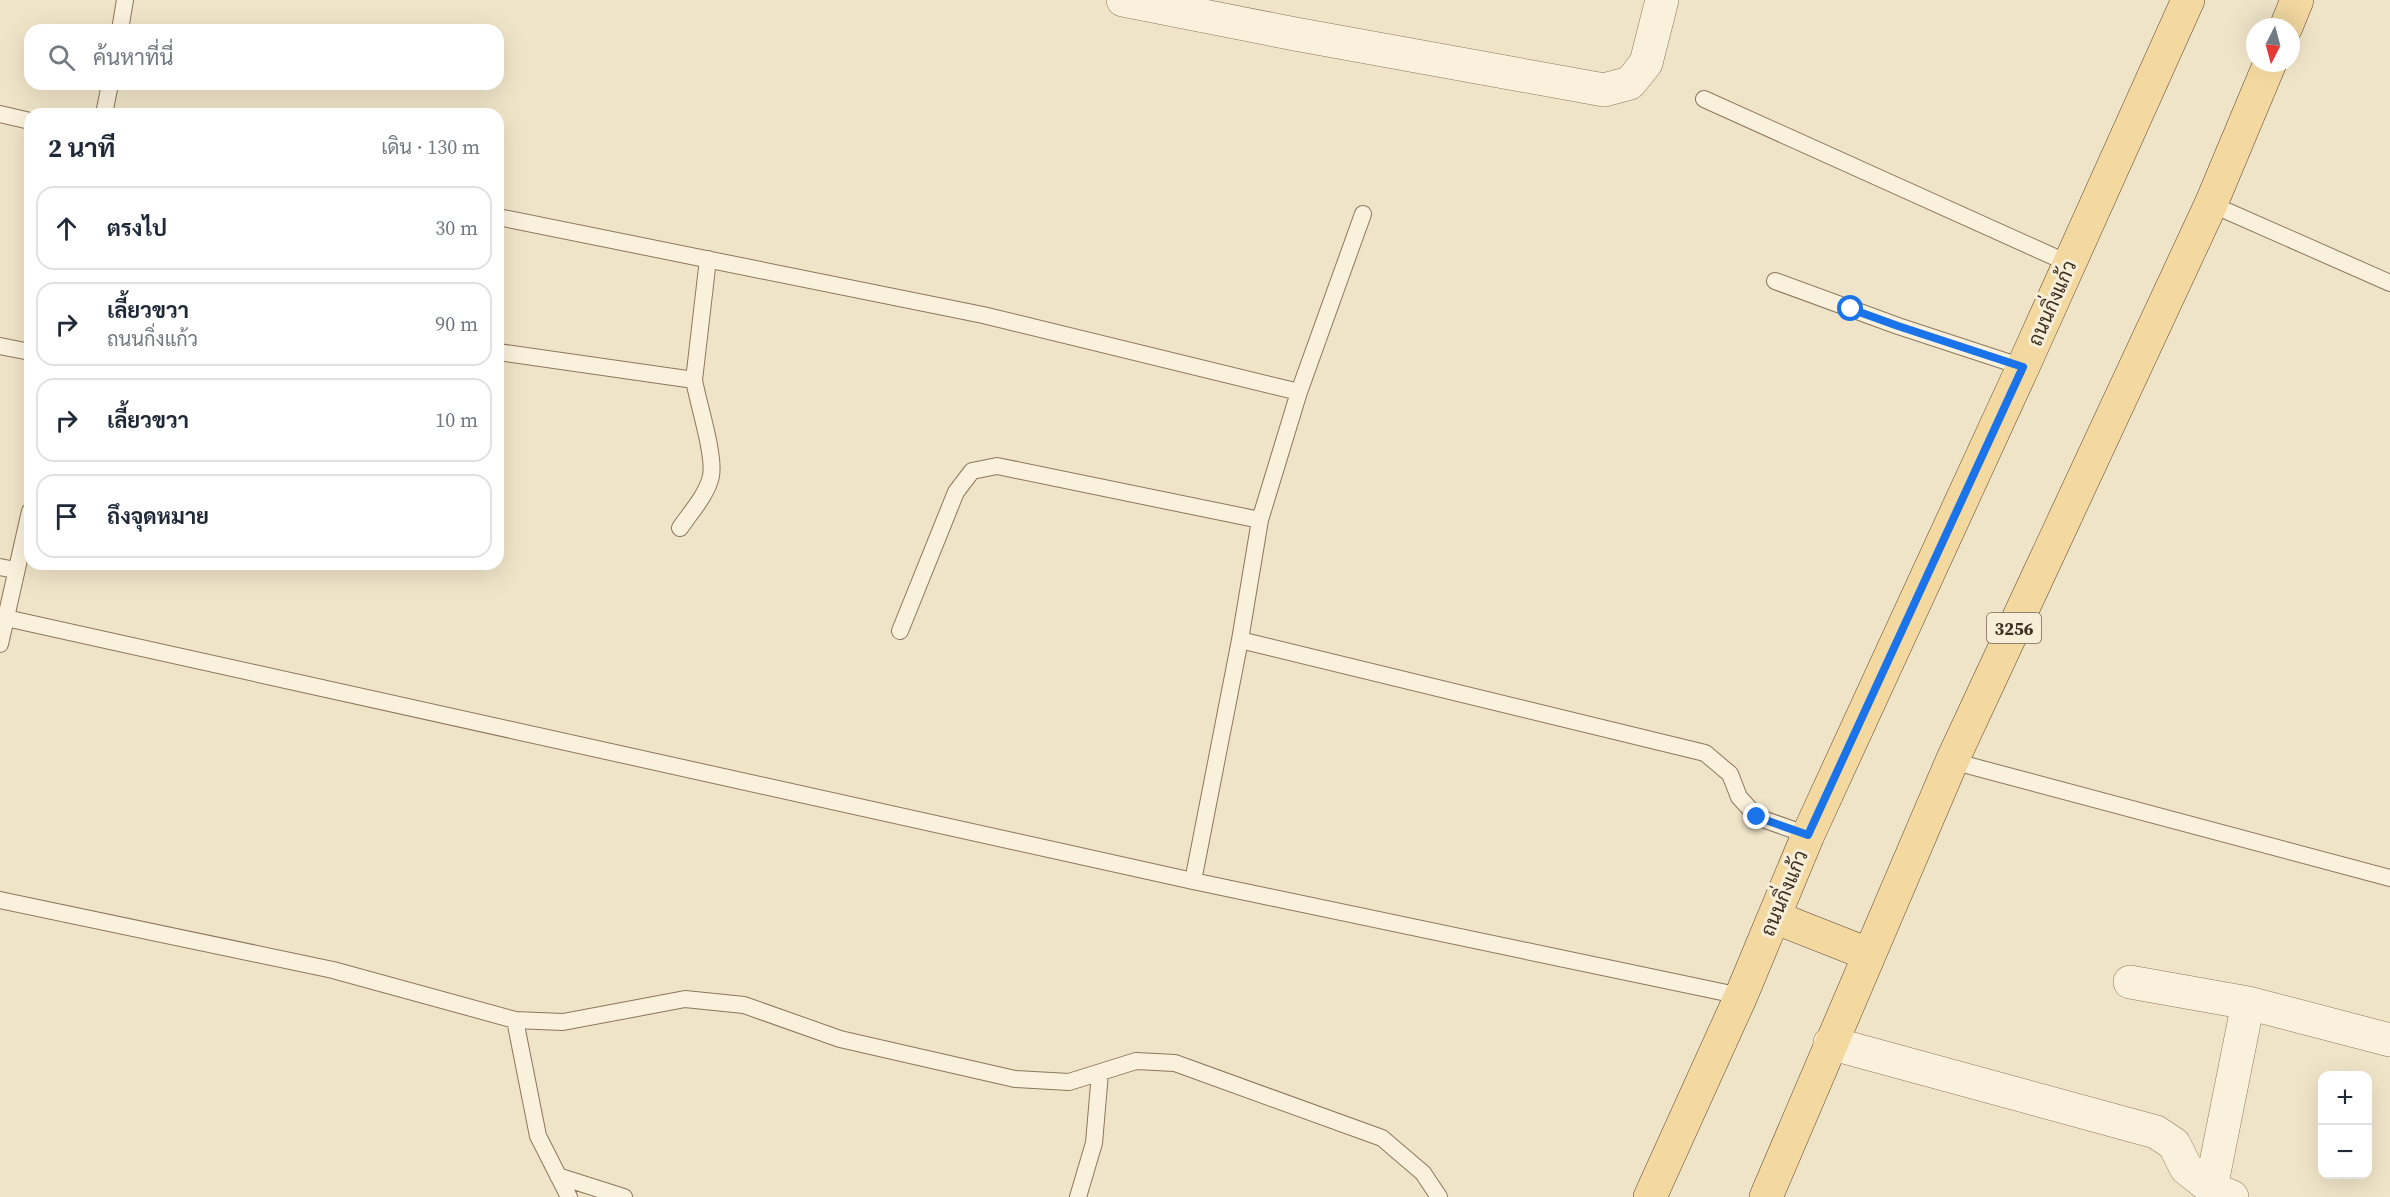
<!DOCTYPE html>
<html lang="th">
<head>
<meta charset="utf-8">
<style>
	:root { --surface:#fff; --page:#f6f6f7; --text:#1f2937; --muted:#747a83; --line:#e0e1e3 }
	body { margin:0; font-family:"Source Serif 4",Sarabun,serif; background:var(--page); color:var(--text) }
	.controls { position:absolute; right:18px; bottom:18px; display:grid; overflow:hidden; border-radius:12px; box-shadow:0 6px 24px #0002 }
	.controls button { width:54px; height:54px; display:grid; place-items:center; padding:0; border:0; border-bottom:2px solid var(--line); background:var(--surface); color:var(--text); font:30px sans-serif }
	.compass { position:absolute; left:2246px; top:18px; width:54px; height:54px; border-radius:50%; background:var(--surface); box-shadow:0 6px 24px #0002; rotate:186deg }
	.stop { position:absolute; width:18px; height:18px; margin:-14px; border:4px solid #1a73e8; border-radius:50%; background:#fff }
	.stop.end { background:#1a73e8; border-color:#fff; box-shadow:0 2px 6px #0008 }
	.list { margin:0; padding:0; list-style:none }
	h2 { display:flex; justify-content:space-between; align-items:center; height:78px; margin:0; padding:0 24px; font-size:26px }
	h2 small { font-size:20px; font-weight:400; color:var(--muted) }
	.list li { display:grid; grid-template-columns:39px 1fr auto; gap:18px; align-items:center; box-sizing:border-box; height:84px; margin:0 12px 12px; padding:0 12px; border:2px solid var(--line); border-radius:18px }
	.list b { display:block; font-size:22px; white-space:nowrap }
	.list p { margin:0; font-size:20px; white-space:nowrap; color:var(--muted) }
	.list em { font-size:20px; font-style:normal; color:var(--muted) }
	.icon { flex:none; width:33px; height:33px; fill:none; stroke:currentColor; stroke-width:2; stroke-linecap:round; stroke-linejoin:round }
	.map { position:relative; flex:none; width:2390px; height:1197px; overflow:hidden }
	.search { position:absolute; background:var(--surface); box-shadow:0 6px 24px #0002; left:24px; top:24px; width:480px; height:66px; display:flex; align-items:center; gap:15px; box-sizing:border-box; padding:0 21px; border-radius:18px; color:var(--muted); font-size:22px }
	.panel { position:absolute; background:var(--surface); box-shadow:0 6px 24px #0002; left:24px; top:108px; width:480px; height:462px; border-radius:18px }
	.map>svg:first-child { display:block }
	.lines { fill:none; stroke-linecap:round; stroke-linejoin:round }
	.lane-casing { stroke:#8d765c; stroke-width:18 }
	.street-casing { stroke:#8d765c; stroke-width:34 }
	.primary-casing { stroke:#5b4430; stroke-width:34 }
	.lane { stroke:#faf1dc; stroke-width:16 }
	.street { stroke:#faf1dc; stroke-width:33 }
	.primary { stroke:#f3d9a0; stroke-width:33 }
	.route { stroke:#1a73e8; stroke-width:8 }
	.labels { text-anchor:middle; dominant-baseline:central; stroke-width:6; stroke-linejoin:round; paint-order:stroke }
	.shield { fill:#f7eed8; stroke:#756857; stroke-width:1.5 }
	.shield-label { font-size:18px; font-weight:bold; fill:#3d2e20 }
	.street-label { font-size:20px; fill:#3d2e20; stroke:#f7eed8 }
</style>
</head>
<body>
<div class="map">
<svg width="2390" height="1197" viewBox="0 0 2390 1197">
	<rect width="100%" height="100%" fill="#f0e4c8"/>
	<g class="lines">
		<defs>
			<path id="lane" d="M120,30L125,0
				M1704,99L2070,264
				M0,114L30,121
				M104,114L110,84
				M2211,204L2390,283
				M498,217L983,315L1299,392
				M1775,281L1898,326L2023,367
				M0,346L30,352
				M498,352L694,380L708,259
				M680,528C690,513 707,495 711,476C715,455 698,403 694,380
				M0,567L15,570
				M6,618L1193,881L1741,996
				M900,631L956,492L972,471L997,466L1260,520
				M1240,640L1705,753L1730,774L1739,797L1757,817L1808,835
				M0,644L30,511
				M1952,761L2390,878
				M1193,881L1240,640L1260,520L1299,392L1363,214
				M0,900L333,970L515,1020L563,1022L685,999L744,1005L840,1039L1015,1079L1069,1082L1136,1061L1175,1063L1382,1138L1423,1173L1439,1197
				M515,1020L538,1136L569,1197
				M558,1176L624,1197
				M1078,1197L1094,1143L1100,1073"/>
			<path id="street" d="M1123,0L1295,34L1604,90L1630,83L1646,63L1662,0
				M2130,982L2248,1003L2390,1040
				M1830,1043L2156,1132L2174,1144L2186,1168L2211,1188L2232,1197
				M2211,1188L2248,1003"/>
			<path id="primary" d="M2286,27L2297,0
				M1774,917L1868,954
				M1650,1197L1741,996L1808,835L2023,367L2188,0
				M1766,1197L1952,761L2211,204L2270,63"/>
		</defs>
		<use href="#lane" class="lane-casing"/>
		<use href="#street" class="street-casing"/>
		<use href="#primary" class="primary-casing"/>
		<use href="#lane" class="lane"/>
		<use href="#street" class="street"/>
		<use href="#primary" class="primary"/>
	</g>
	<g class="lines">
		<path class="route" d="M1757,817L1808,835L2023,367L1898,326L1851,309"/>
	</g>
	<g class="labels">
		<rect class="shield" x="1987" y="613" width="54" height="30" rx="4.5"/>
		<g class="shield-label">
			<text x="2014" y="628">3256</text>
		</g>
		<g class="street-label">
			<text transform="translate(2052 303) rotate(-66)">ถนนกิ่งแก้ว</text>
			<text transform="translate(1784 893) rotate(-67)">ถนนกิ่งแก้ว</text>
		</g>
	</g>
</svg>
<div class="controls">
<button>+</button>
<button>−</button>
</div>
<svg class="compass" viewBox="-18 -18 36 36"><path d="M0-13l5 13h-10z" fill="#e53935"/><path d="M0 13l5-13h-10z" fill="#747a83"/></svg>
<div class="stop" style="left:1851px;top:309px"></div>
<div class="stop end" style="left:1757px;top:817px"></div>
<div class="search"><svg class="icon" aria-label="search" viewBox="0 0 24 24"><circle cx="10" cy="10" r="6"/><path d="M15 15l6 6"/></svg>ค้นหาที่นี่</div>
<section class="panel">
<h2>2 นาที<small>เดิน · 130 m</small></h2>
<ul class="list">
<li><svg class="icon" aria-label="ahead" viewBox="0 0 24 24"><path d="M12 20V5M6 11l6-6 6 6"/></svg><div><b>ตรงไป</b></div><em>30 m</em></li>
<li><svg class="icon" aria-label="right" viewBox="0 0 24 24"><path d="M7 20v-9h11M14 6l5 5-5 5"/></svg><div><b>เลี้ยวขวา</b><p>ถนนกิ่งแก้ว</p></div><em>90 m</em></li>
<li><svg class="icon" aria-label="right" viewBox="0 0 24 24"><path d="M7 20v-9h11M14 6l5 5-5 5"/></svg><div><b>เลี้ยวขวา</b></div><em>10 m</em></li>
<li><svg class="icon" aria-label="arrive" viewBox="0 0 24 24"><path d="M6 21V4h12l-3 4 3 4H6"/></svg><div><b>ถึงจุดหมาย</b></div></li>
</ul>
</section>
</div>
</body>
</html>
